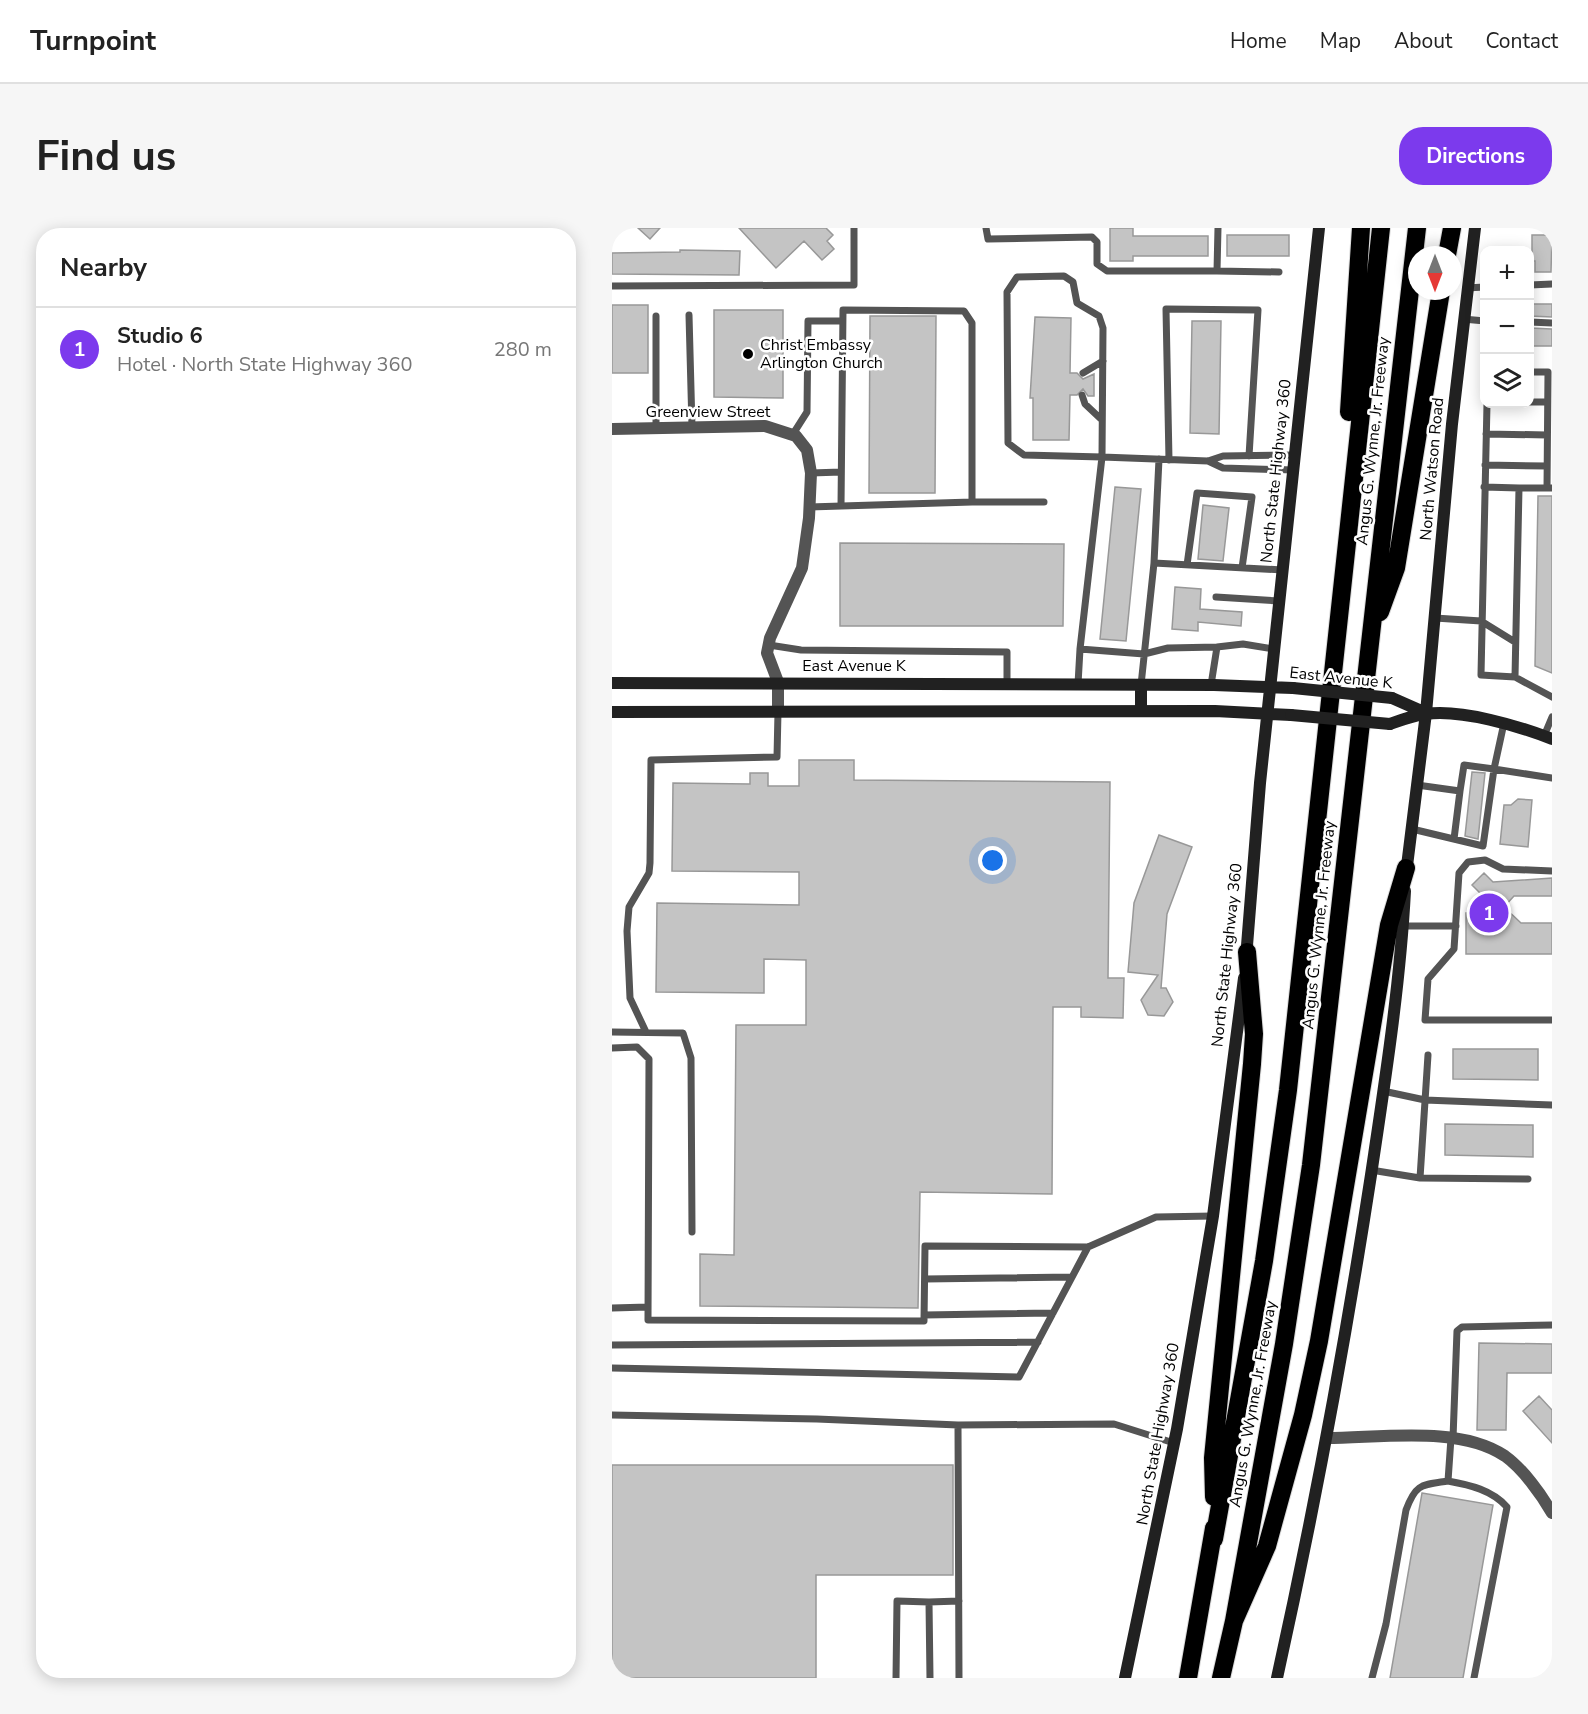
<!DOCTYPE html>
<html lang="en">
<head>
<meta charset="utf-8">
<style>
	:root { --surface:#fff; --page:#f6f6f6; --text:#222; --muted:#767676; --line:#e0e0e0; --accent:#7c3aed }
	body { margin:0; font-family:"Nunito Sans",sans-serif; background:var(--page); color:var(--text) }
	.controls { position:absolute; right:18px; top:18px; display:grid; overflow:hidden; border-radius:12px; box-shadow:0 3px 15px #0003 }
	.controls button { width:54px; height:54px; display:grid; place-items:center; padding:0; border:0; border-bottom:2px solid var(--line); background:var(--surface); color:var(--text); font:30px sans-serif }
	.compass { position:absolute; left:796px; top:18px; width:54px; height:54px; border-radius:50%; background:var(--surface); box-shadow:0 3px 15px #0003; rotate:180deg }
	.you { position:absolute; left:381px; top:633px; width:21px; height:21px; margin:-15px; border:4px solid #fff; border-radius:50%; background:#1a73e8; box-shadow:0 0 0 9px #1a73e833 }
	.badge { display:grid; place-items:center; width:39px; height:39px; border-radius:50%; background:var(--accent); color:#fff; font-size:20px; font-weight:700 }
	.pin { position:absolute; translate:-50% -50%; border:3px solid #fff; box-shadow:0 2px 6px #0006 }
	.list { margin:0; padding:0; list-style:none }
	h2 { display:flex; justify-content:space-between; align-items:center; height:78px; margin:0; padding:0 24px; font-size:26px }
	h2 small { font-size:20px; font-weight:400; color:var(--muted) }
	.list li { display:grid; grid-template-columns:39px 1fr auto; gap:18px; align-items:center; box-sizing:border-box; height:84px; padding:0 24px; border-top:2px solid var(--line) }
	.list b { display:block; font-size:22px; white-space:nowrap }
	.list p { margin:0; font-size:20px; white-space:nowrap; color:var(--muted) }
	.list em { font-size:20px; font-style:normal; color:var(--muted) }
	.icon { flex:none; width:33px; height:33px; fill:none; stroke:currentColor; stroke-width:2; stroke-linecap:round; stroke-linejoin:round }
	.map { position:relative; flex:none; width:940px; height:1450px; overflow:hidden; border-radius:24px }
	header { display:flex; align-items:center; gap:36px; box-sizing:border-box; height:84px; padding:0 30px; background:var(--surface); border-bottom:2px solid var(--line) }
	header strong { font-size:28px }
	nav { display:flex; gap:33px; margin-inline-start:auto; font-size:21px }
	.intro { display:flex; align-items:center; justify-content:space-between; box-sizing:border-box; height:144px; padding:0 36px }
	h1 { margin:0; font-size:42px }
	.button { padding:15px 27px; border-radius:24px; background:var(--accent); color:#fff; font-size:21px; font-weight:700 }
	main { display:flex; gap:36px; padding:0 36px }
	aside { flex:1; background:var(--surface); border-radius:24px; box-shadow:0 3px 15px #0003 }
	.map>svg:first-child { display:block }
	.building { fill:#c4c4c4; stroke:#989898; stroke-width:1.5 }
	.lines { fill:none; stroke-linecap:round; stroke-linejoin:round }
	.highway-casing { stroke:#dbdbdb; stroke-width:20 }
	.lane { stroke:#545454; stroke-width:7 }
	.street { stroke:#545454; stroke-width:12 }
	.secondary { stroke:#212121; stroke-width:12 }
	.highway { stroke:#000; stroke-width:18 }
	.secondary-bridge { stroke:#212121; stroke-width:12 }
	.poi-dot { fill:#000; stroke:#fff; stroke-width:2 }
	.labels { text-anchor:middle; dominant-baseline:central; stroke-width:5; stroke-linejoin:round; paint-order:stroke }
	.poi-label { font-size:16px; fill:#000; stroke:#fff; text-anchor:start }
	.street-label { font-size:16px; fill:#000; stroke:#fff }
</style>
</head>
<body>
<header>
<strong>Turnpoint</strong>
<nav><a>Home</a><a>Map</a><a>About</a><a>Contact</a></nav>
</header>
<div class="intro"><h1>Find us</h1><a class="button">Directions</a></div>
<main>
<aside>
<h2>Nearby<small></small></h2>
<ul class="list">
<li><span class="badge">1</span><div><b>Studio 6</b><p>Hotel · North State Highway 360</p></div><em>280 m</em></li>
</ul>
</aside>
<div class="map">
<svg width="940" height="1450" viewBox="0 0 940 1450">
	<rect width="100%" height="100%" fill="#fff"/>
	<path class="building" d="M26,0H48L38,11Z
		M127,0H214L221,7L215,13L222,21L210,32L192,13L164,40Z
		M498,0H521V8H596V28H521V33H498Z
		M615,7H677V28H615Z
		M920,7H940L939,44H923V33H920Z
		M68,22L128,23L127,47L0,46V25L68,24Z
		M918,76H940V89L918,88Z
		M0,77H36V145H0Z
		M102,82H171V170L102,169Z
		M258,88H324L323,265H257Z
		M423,89L459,90L458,145H465L471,151L482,146V168H476L471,161L465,167H458L457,212H421V170H418Z
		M580,93H609L607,206L578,205Z
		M918,100L940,101V118H918Z
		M503,259L529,261L514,413L488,411Z
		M926,268H940V445L923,438Z
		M591,277L617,280L611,333L586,331Z
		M228,315L452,316L451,398H228Z
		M563,359L589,361L588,381L630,384L629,398L586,394V403L560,401Z
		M187,532H242V552L498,554L496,750H512L511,790L469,789V779H441L440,966L308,964L306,1080L88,1078V1026L122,1027L124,797H194V732L152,731V765L44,764L45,675L187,677V644L60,643L61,555L138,556V545H156V558H187Z
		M860,544L873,545L866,611L853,608Z
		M906,571L920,572L916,619L888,616L892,577H899Z
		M547,607L580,619L555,686L549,760H554L561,774L552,788L536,787L529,772L546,747L516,744L522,675Z
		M872,645L881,654L940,650V668H902L892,679L909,695H940V726H854V685H859L873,670L860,657Z
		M841,821H926V852L841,851Z
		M833,896L921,897V929L833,927Z
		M867,1115L940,1116V1145H895L894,1202H865Z
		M927,1168L940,1182V1215L911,1183Z
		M0,1237H341V1347H204V1450H0Z
		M810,1265L881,1277L851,1450H778Z"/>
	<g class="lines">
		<defs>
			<path id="highway" d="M835,27L840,0
				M737,184L749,0
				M768,384L784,340L829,63
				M602,1269L601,1230L640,836L642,806L635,724
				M602,1311L652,1033L676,862L769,0
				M622,1393L672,1116L699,937L805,0
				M576,1450L602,1300
				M609,1450L622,1393L655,1318L691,1187L707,1113L777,697L794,640"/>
		</defs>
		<use href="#highway" class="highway-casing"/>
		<path class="lane" d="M374,0L376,11L480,9L485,14V36L495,43H605L606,0
			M605,43L667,44
			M452,48L461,54L465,75L487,88L491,100L490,229L412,227L396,215L395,64L405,49Z
			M918,57L940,56
			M0,58L242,57V0
			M854,60L873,59
			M77,87L80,199
			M851,91L873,93
			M918,94L940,95
			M918,144H936L935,260
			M471,145L491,133
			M470,167L473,176L490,192
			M918,174H935
			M875,176L869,447L903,449
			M44,200V88
			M181,206L195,184L196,93H229
			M874,206L935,207
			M557,232L554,81L646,82L637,228
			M596,233L611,240L681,242
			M873,237L935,238
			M199,245L229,244
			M872,259L907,260
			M940,260H907L903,449L940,469
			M360,274H432
			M197,279L360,274V95L352,83L231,82L229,278
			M542,335L547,231
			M575,337L585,265L640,269L630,340
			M604,369L667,373
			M823,390L869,393L903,414
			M157,417L189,422L395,424V456
			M468,421L490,229L596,233L611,228L683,227
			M466,456L468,421L532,426L556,420L605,419
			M529,457L542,335L671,342
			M599,457L605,419L631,416L662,421
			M932,508L940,489
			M805,557L848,563L842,611
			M848,563L852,537L882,541L892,495
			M800,601L871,618L882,541L940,550
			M940,643L891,641L873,632L856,634L847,645L842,721L816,751L813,792H940
			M791,698H844
			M0,804L71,805L79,830L80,1004
			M34,804L18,770L15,703L17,679L37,645L38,635L39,532L165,529L166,484
			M0,820L25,819L37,831L36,1092L312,1093L313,1018L476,1019L544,989L601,988
			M771,863L813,872L940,877
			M759,942L808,950L916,951
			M808,950L816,827
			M313,1051L460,1049
			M0,1080L36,1079
			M312,1087L441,1085
			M0,1117L426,1114
			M0,1140L407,1149L476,1019
			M0,1187L205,1191L346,1197L502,1196L562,1215
			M346,1197L347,1450
			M841,1210L845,1103L850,1099L940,1097
			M836,1253C858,1257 880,1262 895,1279L862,1450
			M317,1374L347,1373
			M284,1450L285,1373L317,1374L318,1450
			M760,1450L774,1396L794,1282C804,1255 810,1257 836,1253L839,1210"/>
		<path class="street" d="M0,201L153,198L184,208L195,222L199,245L197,290L190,340L158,410L155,425L166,454V484
			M715,1210C768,1210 848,1197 893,1228C911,1241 929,1266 940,1285"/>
		<path class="secondary" d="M0,455L602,457L681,460
			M529,457V483
			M780,470L814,485
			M0,484L603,483L679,487
			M778,496C789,492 802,487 814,486C849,481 907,498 940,511
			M794,646L814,485L840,196L863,0
			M634,730L648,555L707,0
			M513,1450L565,1201L601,988L632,750
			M665,1450C702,1283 733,1116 759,947C773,853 788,758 793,663"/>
		<use href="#highway" class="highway"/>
		<path class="secondary-bridge" d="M681,460L780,470
			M679,487L778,496"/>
	</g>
	<circle class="poi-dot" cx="136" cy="126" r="6"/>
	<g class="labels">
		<g class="poi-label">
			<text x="148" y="117">Christ Embassy<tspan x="148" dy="18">Arlington Church</tspan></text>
		</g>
		<g class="street-label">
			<text x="96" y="184">Greenview Street</text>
			<text transform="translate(761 213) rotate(-84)">Angus G. Wynne, Jr. Freeway</text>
			<text transform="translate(820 241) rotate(-85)">North Watson Road</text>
			<text transform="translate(664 243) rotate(-84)">North State Highway 360</text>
			<text x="242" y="438">East Avenue K</text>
			<text transform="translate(729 450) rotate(6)">East Avenue K</text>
			<text transform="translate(707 697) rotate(-84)">Angus G. Wynne, Jr. Freeway</text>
			<text transform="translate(615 727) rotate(-84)">North State Highway 360</text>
			<text transform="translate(641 1176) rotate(-80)">Angus G. Wynne, Jr. Freeway</text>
			<text transform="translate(546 1206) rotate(-80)">North State Highway 360</text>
		</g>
	</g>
</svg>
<div class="controls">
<button>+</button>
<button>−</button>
<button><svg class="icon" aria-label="layers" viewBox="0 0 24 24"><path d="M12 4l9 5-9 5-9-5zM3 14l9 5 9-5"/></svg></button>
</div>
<svg class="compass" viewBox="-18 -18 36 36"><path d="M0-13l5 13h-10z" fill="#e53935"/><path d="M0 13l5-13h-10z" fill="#767676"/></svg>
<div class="you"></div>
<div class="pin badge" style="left:877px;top:685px">1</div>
</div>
</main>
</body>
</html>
